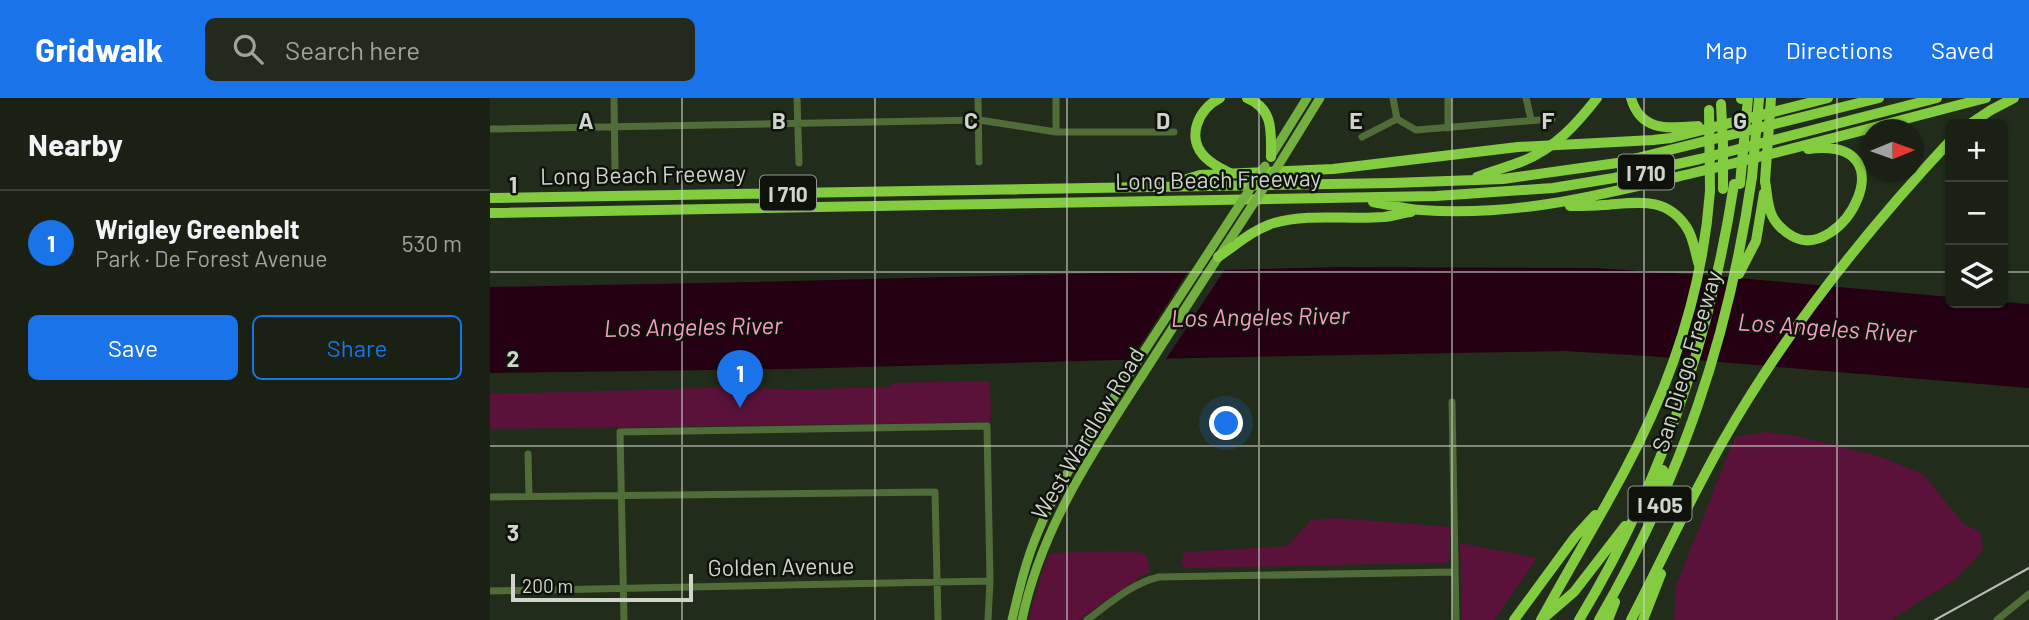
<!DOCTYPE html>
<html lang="en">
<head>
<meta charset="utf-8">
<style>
	:root { --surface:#1a2114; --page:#23291d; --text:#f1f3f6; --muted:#9fa3a0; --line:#383e34; --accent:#1a73e8 }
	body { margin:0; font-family:Barlow,sans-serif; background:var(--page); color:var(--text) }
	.controls { position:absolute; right:21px; top:21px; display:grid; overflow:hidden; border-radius:10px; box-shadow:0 2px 5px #0004 }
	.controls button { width:63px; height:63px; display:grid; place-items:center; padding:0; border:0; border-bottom:2px solid var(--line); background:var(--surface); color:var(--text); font:35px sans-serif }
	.compass { position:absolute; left:1371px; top:21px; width:63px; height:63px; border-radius:50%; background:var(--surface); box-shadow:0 2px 5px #0004; rotate:89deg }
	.scale { position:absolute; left:21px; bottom:18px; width:182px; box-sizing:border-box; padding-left:7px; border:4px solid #cfd5cb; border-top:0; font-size:19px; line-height:24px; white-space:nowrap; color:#cfd5cb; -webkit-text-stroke:5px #0e120b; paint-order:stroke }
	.you { position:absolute; left:737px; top:326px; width:24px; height:24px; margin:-18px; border:5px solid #fff; border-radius:50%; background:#1a73e8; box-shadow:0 0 0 10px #1a73e833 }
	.badge { display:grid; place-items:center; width:46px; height:46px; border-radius:50%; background:var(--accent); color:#fff; font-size:23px; font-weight:700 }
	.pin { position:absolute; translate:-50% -58px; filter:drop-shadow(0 2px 4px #0008) }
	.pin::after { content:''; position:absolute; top:37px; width:24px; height:21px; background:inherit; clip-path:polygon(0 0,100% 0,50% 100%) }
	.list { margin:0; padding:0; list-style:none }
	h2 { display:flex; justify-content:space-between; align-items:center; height:91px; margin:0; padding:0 28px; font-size:30px }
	h2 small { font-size:23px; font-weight:400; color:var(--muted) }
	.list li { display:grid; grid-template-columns:46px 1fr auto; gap:21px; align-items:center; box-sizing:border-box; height:105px; padding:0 28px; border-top:2px solid var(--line) }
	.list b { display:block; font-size:26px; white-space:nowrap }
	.list p { margin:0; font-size:23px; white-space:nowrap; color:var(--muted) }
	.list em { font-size:23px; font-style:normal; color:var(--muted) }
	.actions { display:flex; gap:14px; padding:21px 28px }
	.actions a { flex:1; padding:16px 0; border:2px solid var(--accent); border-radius:10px; text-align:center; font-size:24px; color:var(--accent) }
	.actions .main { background:var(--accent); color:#fff }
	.icon { flex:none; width:38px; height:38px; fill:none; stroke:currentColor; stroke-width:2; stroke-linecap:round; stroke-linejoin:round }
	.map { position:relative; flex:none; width:1539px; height:522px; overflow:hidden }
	header { display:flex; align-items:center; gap:42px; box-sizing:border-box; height:98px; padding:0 35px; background:var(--accent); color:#fff }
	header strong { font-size:33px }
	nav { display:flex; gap:38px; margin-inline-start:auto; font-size:24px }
	.search { width:490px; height:63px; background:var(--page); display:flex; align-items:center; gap:18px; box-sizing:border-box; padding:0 24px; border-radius:10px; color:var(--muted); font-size:26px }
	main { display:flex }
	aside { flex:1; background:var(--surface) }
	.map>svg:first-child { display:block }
	.green { fill:#5a123a }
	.water { fill:#240012 }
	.pier { fill:#222c1b }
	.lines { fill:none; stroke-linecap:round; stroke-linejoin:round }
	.minor { stroke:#506d39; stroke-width:7 }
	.major { stroke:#74b03f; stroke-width:9 }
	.highway { stroke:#83cb3f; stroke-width:10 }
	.tram { stroke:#b6bcb1; stroke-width:2 }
	.major-bridge { stroke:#74b03f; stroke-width:9 }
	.highway-bridge { stroke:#83cb3f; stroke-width:10 }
	.grid { fill:none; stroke:#cfd5cb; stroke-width:2; stroke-opacity:0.55 }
	.labels { text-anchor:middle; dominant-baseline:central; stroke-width:5; stroke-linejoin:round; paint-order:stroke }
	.shield { fill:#0e120b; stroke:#959a91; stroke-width:2 }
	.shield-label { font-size:21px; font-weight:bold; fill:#cfd5cb }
	.street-label { font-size:23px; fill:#cfd5cb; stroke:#0e120b }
	.water-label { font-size:24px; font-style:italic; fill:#fb9cc8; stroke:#0e120b }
	.grid-label { font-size:23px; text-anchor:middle; font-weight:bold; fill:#cfd5cb; stroke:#0e120b; stroke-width:5; stroke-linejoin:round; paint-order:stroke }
</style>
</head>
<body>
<header>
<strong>Gridwalk</strong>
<div class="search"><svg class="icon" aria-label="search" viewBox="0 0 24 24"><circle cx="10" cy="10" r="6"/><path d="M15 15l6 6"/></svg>Search here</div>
<nav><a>Map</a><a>Directions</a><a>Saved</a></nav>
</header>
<main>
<aside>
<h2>Nearby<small></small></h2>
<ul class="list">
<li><span class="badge">1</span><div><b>Wrigley Greenbelt</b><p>Park · De Forest Avenue</p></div><em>530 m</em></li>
</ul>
<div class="actions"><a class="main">Save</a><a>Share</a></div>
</aside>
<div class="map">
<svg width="1539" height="522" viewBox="0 0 1539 522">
	<rect width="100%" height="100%" fill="#222c1b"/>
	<path class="green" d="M500,283L501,324L0,331V296L256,289L294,292L400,289L401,285Z
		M1276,334L1307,338L1388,358L1433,376L1473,425L1491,435L1493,452L1466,481L1400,522H1184L1186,488L1245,339Z
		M847,420L961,429L959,463L955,465L694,470L691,464L695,454L798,448L821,422Z
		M970,445L1047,460L1004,522H972Z
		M621,453L648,454L657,457L660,475L654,476L588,522H538L553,471L560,455Z"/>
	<path class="water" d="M849,169L1104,170L1227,178L1460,199V205L1513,204L1539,206V290L1158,258L1074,253L701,260L300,271L0,275V189L263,184Z"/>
	<path class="pier" d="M737,168L674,264L639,265L701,169Z"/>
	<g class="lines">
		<path class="minor" d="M124,0L125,70
			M307,0L309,65
			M488,0L489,64
			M566,0V34
			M903,0L907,21
			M958,0V30
			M1036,0L1041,21
			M907,21L926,32L1062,21
			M0,31L489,22L566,34H684
			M872,39L907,21
			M962,304L966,522
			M38,356L39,398
			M0,399L445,394L448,522
			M0,493L500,483
			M134,522L130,334L497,328L500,483L498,522
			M597,522C619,506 642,485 669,479L965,474
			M1507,522L1539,496"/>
		<path class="major" d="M781,58L817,0
			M788,68L830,0
			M522,522C529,492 536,462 548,434C566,389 594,348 619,307
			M532,522C550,434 600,358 648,284C679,236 709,188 741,140"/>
		<path class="highway" d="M730,0C708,11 695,41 716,60C723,67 732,71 740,75
			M757,0C784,11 781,34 781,59
			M1141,0C1151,35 1180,30 1208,28
			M1251,1V0
			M1480,26L1501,12L1524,0
			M1088,46L1163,42L1181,40L1338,0
			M987,79C1002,73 1018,69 1033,63C1065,50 1086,27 1107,0
			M1275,83C1277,93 1277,105 1281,115C1284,124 1293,133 1302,138C1352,167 1422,37 1318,51
			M687,84L710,77L843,71L1028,49
			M0,100L902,85L1013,81L1127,65L1389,0
			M883,104C899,107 915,111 931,112C1026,119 1111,97 1203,75C1301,52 1399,25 1496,0
			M1080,108C1091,108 1102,108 1113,107C1146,105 1176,97 1197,130C1204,141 1205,155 1209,167
			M0,115L946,98L1063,90L1124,80L1210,61L1447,0
			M728,159C746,147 764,131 784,125C819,115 858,122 894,119C903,118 912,115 921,114
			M1249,176L1266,143L1274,95
			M1158,405L1173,372
			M1056,518L1084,494L1135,428
			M1024,522L1085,439L1105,417
			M1051,522C1078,472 1108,423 1135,372C1181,286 1213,191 1220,93
			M1089,522C1171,387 1220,242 1244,86
			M1109,522C1192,378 1238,243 1262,79
			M1118,522L1125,504
			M1141,522C1172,462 1200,401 1233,343C1294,236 1376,133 1460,43
			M1153,522L1171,476"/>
		<path class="tram" d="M1445,522L1539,470"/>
		<path class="major-bridge" d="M741,140L788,68
			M619,307L775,68"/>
		<path class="highway-bridge" d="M1231,6L1233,47V91
			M1219,12L1220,93
			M1028,49L1088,46
			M1262,79L1269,1
			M1275,83L1281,0
			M1250,86L1258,0"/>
	</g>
	<path class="grid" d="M192,0V522M385,0V522M577,0V522M769,0V522M962,0V522M1154,0V522M1347,0V522M0,174H1460M1513,174H1539M0,348H1539"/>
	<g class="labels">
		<g class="shield">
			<rect x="1128" y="56.5" width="56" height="35" rx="5"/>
			<rect x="270" y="77.5" width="56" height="35" rx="5"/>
			<rect x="1138.5" y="388.5" width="63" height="35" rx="5"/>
		</g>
		<g class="shield-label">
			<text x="1156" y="74">I 710</text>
			<text x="298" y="95">I 710</text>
			<text x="1170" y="406">I 405</text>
		</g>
		<g class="street-label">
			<text transform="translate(153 76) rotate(-1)">Long Beach Freeway</text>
			<text transform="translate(728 81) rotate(-1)">Long Beach Freeway</text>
			<text transform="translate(1196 263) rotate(-73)">San Diego Freeway</text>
			<text transform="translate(597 335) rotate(-59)">West Wardlow Road</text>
			<text transform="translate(291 468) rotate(-1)">Golden Avenue</text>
		</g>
		<g class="water-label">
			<text transform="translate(770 218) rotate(-1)">Los Angeles River</text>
			<text transform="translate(203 228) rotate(-1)">Los Angeles River</text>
			<text transform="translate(1337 229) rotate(4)">Los Angeles River</text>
		</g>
	</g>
	<g class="grid-label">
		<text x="96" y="31">A</text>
		<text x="289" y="31">B</text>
		<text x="481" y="31">C</text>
		<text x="673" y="31">D</text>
		<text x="866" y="31">E</text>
		<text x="1058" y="31">F</text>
		<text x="1250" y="31">G</text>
		<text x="23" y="95">1</text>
		<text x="23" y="269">2</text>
		<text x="23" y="443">3</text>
	</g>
</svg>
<div class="controls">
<button>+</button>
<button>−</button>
<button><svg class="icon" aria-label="layers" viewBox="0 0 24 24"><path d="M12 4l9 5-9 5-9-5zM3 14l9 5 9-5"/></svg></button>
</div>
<svg class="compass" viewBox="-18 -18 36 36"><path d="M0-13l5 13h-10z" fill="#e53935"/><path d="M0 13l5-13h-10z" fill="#9fa3a0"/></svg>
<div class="scale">200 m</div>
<div class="you"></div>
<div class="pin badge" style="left:250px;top:310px">1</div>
</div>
</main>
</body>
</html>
